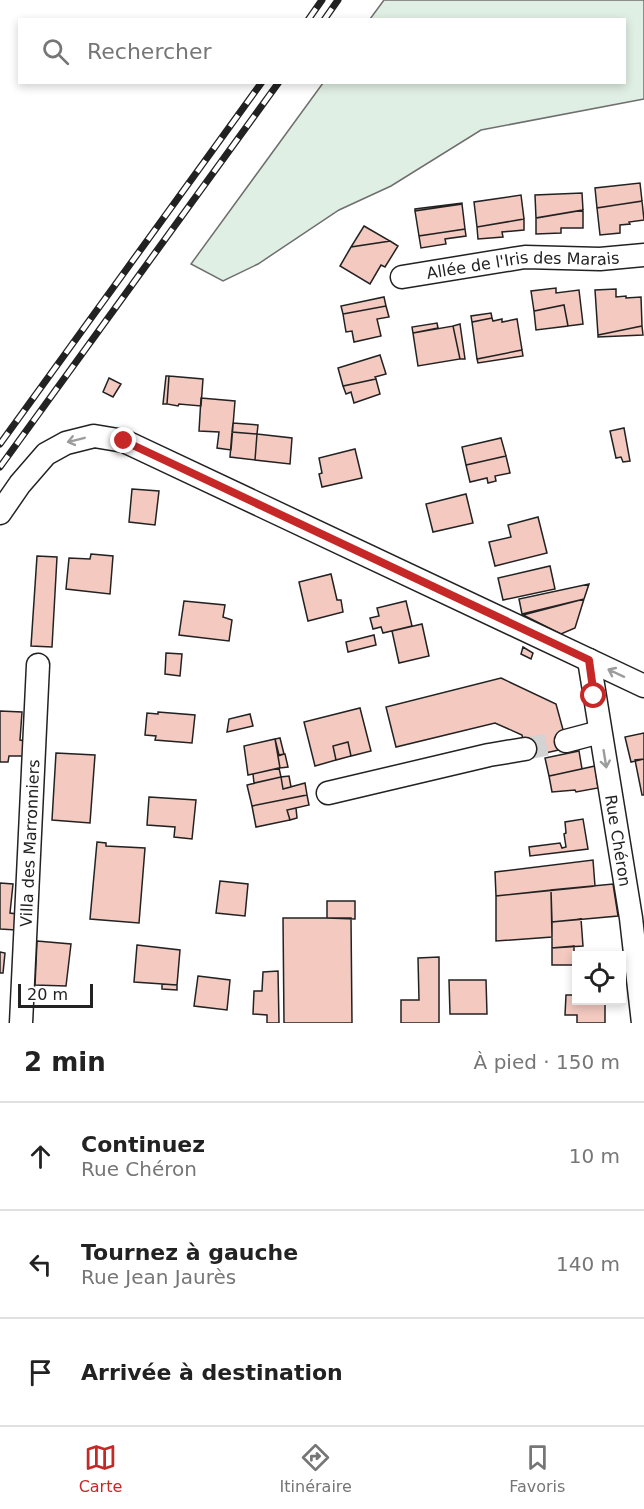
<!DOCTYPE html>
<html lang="fr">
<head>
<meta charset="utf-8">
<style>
	:root { --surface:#fff; --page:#f6f6f6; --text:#222; --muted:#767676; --line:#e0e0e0; --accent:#c62828 }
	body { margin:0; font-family:"DejaVu Sans",sans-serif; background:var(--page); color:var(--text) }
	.controls { position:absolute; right:18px; bottom:18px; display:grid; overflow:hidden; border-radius:0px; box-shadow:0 3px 9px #0003 }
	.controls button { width:54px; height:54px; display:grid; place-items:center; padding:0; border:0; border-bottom:2px solid var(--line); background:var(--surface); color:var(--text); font:30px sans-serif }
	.scale { position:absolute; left:18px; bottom:15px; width:75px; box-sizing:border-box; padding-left:6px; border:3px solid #222; border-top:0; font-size:16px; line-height:21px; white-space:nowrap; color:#222; -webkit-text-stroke:4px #fff; paint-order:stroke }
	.stop { position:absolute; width:18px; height:18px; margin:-14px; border:4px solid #c62828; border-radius:50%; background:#fff }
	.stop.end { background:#c62828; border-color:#fff; box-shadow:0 2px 6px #0008 }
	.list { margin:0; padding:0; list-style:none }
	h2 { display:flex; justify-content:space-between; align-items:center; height:78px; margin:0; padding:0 24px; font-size:26px }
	h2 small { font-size:20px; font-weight:400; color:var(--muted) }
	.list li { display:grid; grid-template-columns:39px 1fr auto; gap:18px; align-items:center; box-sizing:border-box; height:108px; padding:0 24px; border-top:2px solid var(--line) }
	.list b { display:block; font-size:22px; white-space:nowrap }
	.list p { margin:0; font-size:20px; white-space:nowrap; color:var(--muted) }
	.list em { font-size:20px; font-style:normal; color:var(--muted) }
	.icon { flex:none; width:33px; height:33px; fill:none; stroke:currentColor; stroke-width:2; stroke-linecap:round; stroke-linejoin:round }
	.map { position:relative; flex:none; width:644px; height:1023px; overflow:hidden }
	.search { position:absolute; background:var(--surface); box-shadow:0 3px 9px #0003; left:18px; right:18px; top:18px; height:66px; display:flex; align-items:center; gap:15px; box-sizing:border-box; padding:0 21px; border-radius:0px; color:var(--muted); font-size:22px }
	.sheet { height:402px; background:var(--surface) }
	nav { display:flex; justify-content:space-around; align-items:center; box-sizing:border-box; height:84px; border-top:2px solid var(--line); background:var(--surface); font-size:16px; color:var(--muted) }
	nav a { display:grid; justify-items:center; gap:3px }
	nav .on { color:var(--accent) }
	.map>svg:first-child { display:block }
	.green { fill:#e0efe3; stroke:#6f6f6f; stroke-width:1.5 }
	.building { fill:#f3c9c0; stroke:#222; stroke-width:1.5 }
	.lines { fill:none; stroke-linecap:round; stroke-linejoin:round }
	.street-tunnel { stroke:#d3d3d3; stroke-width:22; stroke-dasharray:22 11; stroke-linecap:butt }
	.street-casing { stroke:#222; stroke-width:25 }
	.street { stroke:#fff; stroke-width:22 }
	.rail-casing { stroke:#222; stroke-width:7 }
	.rail { stroke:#fff; stroke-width:4.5; stroke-dasharray:14; stroke-linecap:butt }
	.oneway { stroke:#9c9c9c }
	.route { stroke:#c62828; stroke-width:8 }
	.labels { text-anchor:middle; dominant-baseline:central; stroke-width:4.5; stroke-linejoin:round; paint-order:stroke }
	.street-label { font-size:16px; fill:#222; stroke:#fff }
</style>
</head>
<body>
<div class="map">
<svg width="644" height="1023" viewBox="0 0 644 1023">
	<rect width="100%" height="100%" fill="#fff"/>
	<path class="green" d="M384,0H644V99L481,130L391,186L339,210L258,264L223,281L191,264L323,83L624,82V20L370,19Z"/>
	<path class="building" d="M640,183L642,201L597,208L595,188Z
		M582,193L583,210L536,218L535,195Z
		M521,195L524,219L477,227L474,202Z
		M642,201L644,220L629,222L630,224L620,225V233L600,235L597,208Z
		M462,203V204L415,211V209Z
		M462,204L465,229L419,236L415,211Z
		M583,210V228H561V233L536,234V218Z
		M524,219V230L502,232L503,237L478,239L477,227Z
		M364,226L390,241L351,247Z
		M465,229L466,236L445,239L446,244L421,248L419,236Z
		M390,241L398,246L385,267L381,265L370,284L340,266L351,247Z
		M556,288V293L579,290L583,324L568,326L564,305L534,311L531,291Z
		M616,289V297L626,296V298L641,297L642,326L598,335L595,290Z
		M384,297L386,306L343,314L341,306Z
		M564,305L568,326L536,330L534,311Z
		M386,306L389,317L377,319L381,336L354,342L352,331L346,332L343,314Z
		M491,313L492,318L472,322L471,316Z
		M492,318L493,321L502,319V322L517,319L522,350L477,359L472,322Z
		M437,323L438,328L413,333L412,327Z
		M460,324L465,359H460L453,326Z
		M453,326L460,359L418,366L413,333Z
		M642,326L643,335L598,337V335Z
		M522,350L523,356L478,363L477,359Z
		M380,355L386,374L375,377L376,379L343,386L338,368Z
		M166,376H169L167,404H163Z
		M169,376L203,379L201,406L179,404L178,406L167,404Z
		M109,378L121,384L113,397L103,392Z
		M376,379L380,394L354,403L351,392L346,394L343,386Z
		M201,398L235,401L231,450L217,448L219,432L199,431Z
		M233,423L258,425L257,434L232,432Z
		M624,428L630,461L623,462L621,457L616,458L610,431Z
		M232,432L257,434L255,460L230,457Z
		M257,434L292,438L290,464L255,460Z
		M501,438L506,456L466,465L462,447Z
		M355,449L362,478L322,487L319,474L322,473L319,458Z
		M506,456L510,473L495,476L496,481L488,483L487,478L470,482L466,465Z
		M132,489L159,491L155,525L129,522Z
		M466,494L473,523L433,532L426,504Z
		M538,517L547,553L495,566L489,542L511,537L508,525Z
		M91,554L113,556L110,594L66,589L69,558L90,559Z
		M37,556L57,557L52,647L31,646Z
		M550,566L555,589L503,600L498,578Z
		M331,574L337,600H341L343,612L308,621L299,582Z
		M589,584L584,599L522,614L519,599Z
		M584,599L575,628L561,634L523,615Z
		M184,601L225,605L223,617L232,620L229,641L179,635Z
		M406,601L412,626L383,633L381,627L373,629L370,618L379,616L377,608Z
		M422,624L429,656L399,663L392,631Z
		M374,635L376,645L348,652L346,642Z
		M523,647L533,653L531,659L521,654Z
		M166,653L182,654L180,676L165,674Z
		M501,678L556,704L568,748L527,757L522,735L495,723L396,747L386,707Z
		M360,708L371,751L351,756L348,742L333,746L336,760L315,766L304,722Z
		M0,711L22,712L20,740L26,741L25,756H9L8,762H0Z
		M158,712L195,715L192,743L155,740L156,736L145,735L147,713L158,714Z
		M250,714L253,726L227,732L229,719Z
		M644,733V759L631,762L625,737Z
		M280,738L284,754L279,755L275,739Z
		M275,739L280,768L248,775L244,746Z
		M348,742L351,756L336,760L333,746Z
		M579,751L582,769L549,776L545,758Z
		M56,753L95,755L90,823L52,820Z
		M284,754H285L288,767L280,768L278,756Z
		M644,759V795H642L635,760Z
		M595,766L598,788L576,792L575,790L552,792L549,776Z
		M279,768L281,777L254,783L253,774Z
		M289,776L291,787L283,789L281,777Z
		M281,777L283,789L305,783L307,795L252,806L247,785Z
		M307,795L309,805L287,810L290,820L256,827L252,806Z
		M149,797L196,800L192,839L174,837L175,827L147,825Z
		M296,808L297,818L290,820L287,810Z
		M583,819L588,849L530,856L529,847L560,843L562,848L566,847L564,834L566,833L565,822Z
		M97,842L106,843V846L145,848L139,923L90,919Z
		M593,860L595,886L496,896L495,872Z
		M220,881L248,884L245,916L216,913Z
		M0,883L13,884L10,913L17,914L16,930L0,929Z
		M613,884L618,916L552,922L551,890Z
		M551,890L552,937L496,941V896Z
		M327,901H355V919L327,918Z
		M283,918H351L352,1023H284Z
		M581,919L583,946L552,948V922Z
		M37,941L71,944L66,986L35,985Z
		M137,945L180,950L177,985L134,982Z
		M574,946V965H552V948Z
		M0,952L5,953L3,973H0Z
		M439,957V1023H401V1000H419L418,958Z
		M278,971L279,1023H267V1015L253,1014L254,991H262L263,972Z
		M198,976L230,980L227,1010L194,1006Z
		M449,980H486L487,1014H450Z
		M162,984L177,985V990L162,989Z
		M566,995H576V1000H605V1023H577V1015H565Z"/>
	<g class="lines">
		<path class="street-tunnel" d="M525,749L566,741"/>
		<defs>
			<g id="street">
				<path id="s1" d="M402,277L525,257L600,259L644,255"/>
				<path d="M0,513L20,484L46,454L66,443L94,436L124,441L644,686"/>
				<path id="s2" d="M589,660L631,918L643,1023"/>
				<path d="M566,741L600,732"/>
				<path d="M328,793L489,755L525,749"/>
				<path id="s3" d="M21,1023L38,665"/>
			</g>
		</defs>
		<use href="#street" class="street-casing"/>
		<use href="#street" class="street"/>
		<defs>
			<path id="rail" d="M308,20L322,0
				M324,20L338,0
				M0,444L262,82
				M0,467L279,82"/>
		</defs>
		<use href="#rail" class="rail-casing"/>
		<use href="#rail" class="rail"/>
	</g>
	<defs><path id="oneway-shaft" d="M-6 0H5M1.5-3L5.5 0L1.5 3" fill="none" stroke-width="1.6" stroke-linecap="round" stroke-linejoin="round" transform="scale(1.5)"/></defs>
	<g class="oneway">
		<use href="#oneway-shaft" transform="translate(76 440) rotate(166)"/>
		<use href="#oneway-shaft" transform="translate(616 673) rotate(-155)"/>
		<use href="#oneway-shaft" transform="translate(605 759) rotate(81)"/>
	</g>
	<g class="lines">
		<path class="route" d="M124,441L589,660L594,696"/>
	</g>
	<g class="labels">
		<g class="street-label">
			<text stroke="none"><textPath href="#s1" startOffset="122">Allée de l'Iris des Marais</textPath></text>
			<text stroke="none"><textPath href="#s2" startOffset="183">Rue Chéron</textPath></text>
			<text stroke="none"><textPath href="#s3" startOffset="180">Villa des Marronniers</textPath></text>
		</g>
	</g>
</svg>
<div class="controls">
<button><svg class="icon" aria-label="locate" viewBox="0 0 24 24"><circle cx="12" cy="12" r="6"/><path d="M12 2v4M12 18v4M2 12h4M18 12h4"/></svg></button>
</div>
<div class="scale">20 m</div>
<div class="stop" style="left:594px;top:696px"></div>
<div class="stop end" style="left:124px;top:441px"></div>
<div class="search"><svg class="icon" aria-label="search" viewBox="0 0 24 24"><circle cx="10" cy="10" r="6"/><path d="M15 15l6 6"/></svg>Rechercher</div>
</div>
<section class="sheet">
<h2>2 min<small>À pied · 150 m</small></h2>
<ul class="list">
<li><svg class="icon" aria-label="ahead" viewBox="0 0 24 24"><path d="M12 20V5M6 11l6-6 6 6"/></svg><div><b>Continuez</b><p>Rue Chéron</p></div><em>10 m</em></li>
<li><svg class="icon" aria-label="left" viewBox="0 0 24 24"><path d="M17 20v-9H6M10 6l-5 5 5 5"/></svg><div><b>Tournez à gauche</b><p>Rue Jean Jaurès</p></div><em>140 m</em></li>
<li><svg class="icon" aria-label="arrive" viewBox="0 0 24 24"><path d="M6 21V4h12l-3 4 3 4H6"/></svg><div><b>Arrivée à destination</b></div></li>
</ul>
</section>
<nav>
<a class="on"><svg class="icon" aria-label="map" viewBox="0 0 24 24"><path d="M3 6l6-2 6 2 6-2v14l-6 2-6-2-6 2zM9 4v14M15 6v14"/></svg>Carte</a>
<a><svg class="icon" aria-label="directions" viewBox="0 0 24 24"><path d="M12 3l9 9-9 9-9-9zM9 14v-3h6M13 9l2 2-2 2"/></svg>Itinéraire</a>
<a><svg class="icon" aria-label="saved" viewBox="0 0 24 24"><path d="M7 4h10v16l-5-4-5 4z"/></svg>Favoris</a>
</nav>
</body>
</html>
